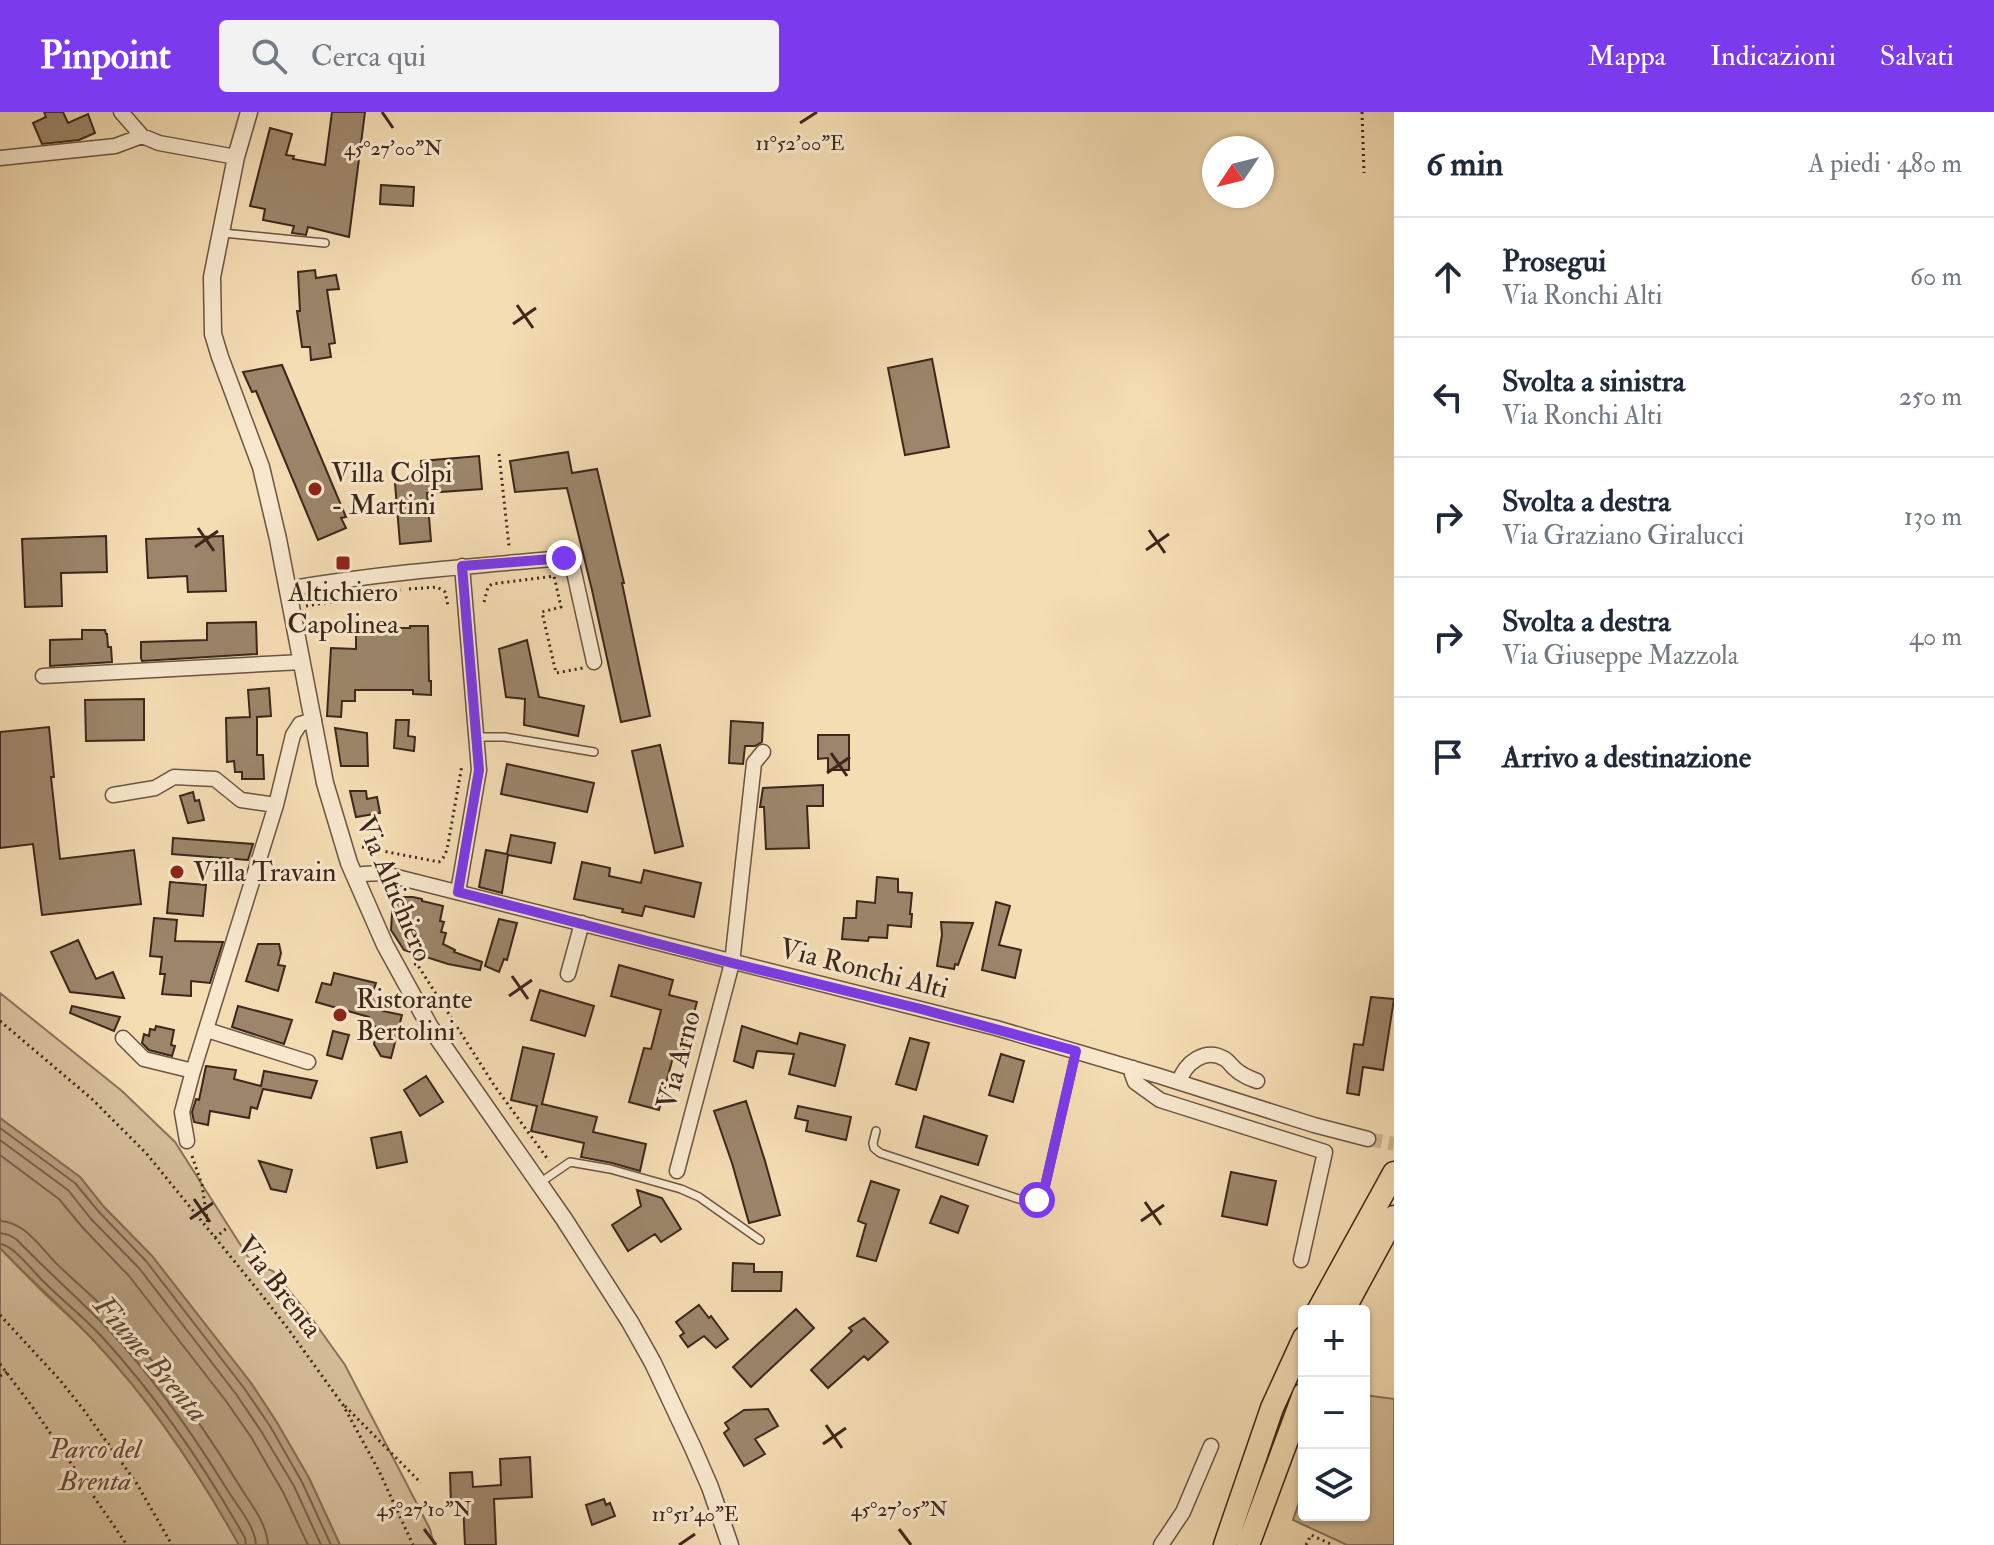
<!DOCTYPE html>
<html lang="it">
<head>
<meta charset="utf-8">
<style>
	:root { --surface:#fff; --page:#f2f2f3; --text:#1f2937; --muted:#747a83; --line:#e0e1e3; --accent:#7c3aed }
	body { margin:0; font-family:"IM FELL Double Pica",serif; background:var(--page); color:var(--text) }
	.controls { position:absolute; right:24px; bottom:24px; display:grid; overflow:hidden; border-radius:8px; box-shadow:0 2px 6px #0004 }
	.controls button { width:72px; height:72px; display:grid; place-items:center; padding:0; border:0; border-bottom:2px solid var(--line); background:var(--surface); color:var(--text); font:40px sans-serif }
	.compass { position:absolute; left:1202px; top:24px; width:72px; height:72px; border-radius:50%; background:var(--surface); box-shadow:0 2px 6px #0004; rotate:235deg }
	.stop { position:absolute; width:24px; height:24px; margin:-18px; border:6px solid #7c3aed; border-radius:50%; background:#fff }
	.stop.end { background:#7c3aed; border-color:#fff; box-shadow:0 2px 8px #0008 }
	.list { margin:0; padding:0; list-style:none }
	h2 { display:flex; justify-content:space-between; align-items:center; height:104px; margin:0; padding:0 32px; font-size:34px }
	h2 small { font-size:26px; font-weight:400; color:var(--muted) }
	.list li { display:grid; grid-template-columns:52px 1fr auto; gap:24px; align-items:center; box-sizing:border-box; height:120px; padding:0 32px; border-top:2px solid var(--line) }
	.list b { display:block; font-size:30px; white-space:nowrap }
	.list p { margin:0; font-size:26px; white-space:nowrap; color:var(--muted) }
	.list em { font-size:26px; font-style:normal; color:var(--muted) }
	.icon { flex:none; width:44px; height:44px; fill:none; stroke:currentColor; stroke-width:2; stroke-linecap:round; stroke-linejoin:round }
	.map { position:relative; flex:none; width:1394px; height:1433px; overflow:hidden }
	header { display:flex; align-items:center; gap:48px; box-sizing:border-box; height:112px; padding:0 40px; background:var(--accent); color:#fff }
	header strong { font-size:38px }
	nav { display:flex; gap:44px; margin-inline-start:auto; font-size:28px }
	.search { width:560px; height:72px; background:var(--page); display:flex; align-items:center; gap:20px; box-sizing:border-box; padding:0 28px; border-radius:8px; color:var(--muted); font-size:30px }
	main { display:flex }
	aside { flex:1; background:var(--surface) }
	.map>svg:first-child { display:block }
	.green { fill:#d5bd99; stroke:#89725a; stroke-width:2 }
	.water { fill:#b69e7f; stroke:#866e57; stroke-width:2 }
	.lines { fill:none; stroke-linecap:round; stroke-linejoin:round }
	.shore { stroke:#7a624c; stroke-width:2 }
	.building { fill:#9c856a; stroke:#3d271a; stroke-width:2 }
	.minor-tunnel { stroke:#cfb894; stroke-width:14; stroke-dasharray:14 7; stroke-linecap:butt }
	.service-casing { stroke:#6b5440; stroke-width:10 }
	.minor-casing { stroke:#6b5440; stroke-width:17 }
	.tertiary-casing { stroke:#6b5440; stroke-width:19 }
	.trunk-casing { stroke:#3d271a; stroke-width:25 }
	.path { stroke:#3d271a; stroke-width:3; stroke-dasharray:2 4; stroke-linecap:butt }
	.service { stroke:#f8e8ce; stroke-width:7 }
	.minor { stroke:#f8e8ce; stroke-width:14 }
	.tertiary { stroke:#f8e8ce; stroke-width:16 }
	.trunk { stroke:#f4dcb3; stroke-width:22 }
	.route { stroke:#7c3aed; stroke-width:10 }
	.ticks { fill:none; stroke:#3d271a; stroke-width:3 }
	.poi-dot { fill:#8f2418; stroke:#f8e8ce; stroke-width:3 }
	.labels { text-anchor:middle; dominant-baseline:central; stroke-width:6; stroke-linejoin:round; paint-order:stroke }
	.poi-label { font-size:28px; fill:#3d271a; stroke:#f8e8ce; text-anchor:start }
	.street-label { font-size:28px; fill:#3d271a; stroke:#f8e8ce }
	.park-label { font-size:28px; font-style:italic; fill:#634c3a; stroke:#f8e8ce }
	.water-label { font-size:30px; font-style:italic; fill:#614b38; stroke:#f8e8ce }
	.ticks-label { font-size:20px; text-anchor:middle; fill:#3d271a; stroke:#f8e8ce; stroke-width:6; stroke-linejoin:round; paint-order:stroke }
</style>
</head>
<body>
<header>
<strong>Pinpoint</strong>
<div class="search"><svg class="icon" aria-label="search" viewBox="0 0 24 24"><circle cx="10" cy="10" r="6"/><path d="M15 15l6 6"/></svg>Cerca qui</div>
<nav><a>Mappa</a><a>Indicazioni</a><a>Salvati</a></nav>
</header>
<main>
<div class="map">
<svg width="1394" height="1433" viewBox="0 0 1394 1433">
	<rect width="100%" height="100%" fill="#f4dcb3"/>
	<filter id="stains"><feTurbulence type="fractalNoise" baseFrequency=".0025" numOctaves="4"/><feColorMatrix values="0 0 0 0 .2 0 0 0 0 .09 0 0 0 0 .02 0 0 0 .5 -.17"/></filter>
	<radialGradient id="worn" r=".72"><stop offset=".6" stop-color="#630" stop-opacity="0"/><stop offset="1" stop-color="#630" stop-opacity=".3"/></radialGradient>
	<path class="green" d="M0,881L122,979L175,1030L252,1151L273,1159L310,1204L345,1253L430,1417L434,1433H340L309,1366L276,1309L251,1271L152,1144L104,1095L80,1065L0,1006Z
		M0,1136C13,1150 26,1163 39,1176C58,1195 79,1212 97,1232C153,1292 199,1361 239,1433H0Z
		M1364,1283L1394,1287V1433H1347L1293,1408L1304,1376V1403H1364Z"/>
	<path class="water" d="M0,1006L80,1065L104,1095L152,1144L251,1271L276,1309L309,1366L340,1433H239C199,1361 153,1292 97,1232C66,1198 31,1169 0,1136Z"/>
	<g class="lines">
		<path class="shore" d="M0,1016L75,1071L99,1100L146,1149L244,1276L270,1314L302,1370L331,1433
			M0,1028L68,1078L91,1107L139,1156L236,1282L261,1319L294,1374L321,1433
			M0,1043L59,1087L83,1116L129,1164L226,1289L251,1325L283,1380L308,1433
			M0,1109C27,1110 43,1140 61,1156C79,1173 98,1189 115,1207C163,1256 203,1314 239,1373C250,1391 267,1411 268,1433
			M0,1121L9,1123L16,1127C46,1158 78,1186 108,1217C154,1266 193,1322 228,1379C238,1395 255,1414 256,1433
			M0,1132C14,1133 34,1161 45,1171C64,1190 85,1206 103,1226C158,1286 205,1355 245,1426L246,1433"/>
	</g>
	<path class="building" d="M44,0H63L68,11L88,2L95,21L79,28L42,32L33,11L46,5Z
		M332,0H365L349,125L308,115L306,123L292,121L294,114L263,108L265,97L250,94L270,16L292,22L286,43L294,44L293,47L325,53Z
		M381,73L414,75L413,94L380,92Z
		M315,158L316,166L336,163L339,177L327,178L335,231L329,232L331,245L311,248L310,235H302L297,199H300L298,160Z
		M932,247L949,335L905,343L888,256Z
		M282,253L346,405L341,406L346,416L318,428L256,279L252,280L243,260Z
		M568,340L572,361L597,357L624,471H622L650,604L621,610L592,478L567,376L515,380L510,349Z
		M479,344L482,377L427,381L431,429L400,432L395,371L422,369L421,349Z
		M106,424L107,460L61,461L62,494L25,495L22,427Z
		M223,424L226,479L188,480L187,464L148,466L146,427Z
		M256,510L257,542L142,549L141,546V530L207,528V511Z
		M410,514H428L429,569H431V583L413,582V578H355V589H342L341,605L327,604L331,536L356,537V516H410Z
		M82,518H105L106,522H107L108,535H111L112,550L50,554V528L82,527Z
		M527,528L539,585L584,594L578,624L524,613L525,587L506,585L499,537Z
		M269,576L271,604L257,605V643H263L264,667H242V660H235L234,649L227,650L226,606L250,605L248,578Z
		M144,587V628L86,629L85,588Z
		M396,608H409L408,624L415,625L414,639L394,636Z
		M731,609L763,611L762,630L755,634H745L743,652L729,651Z
		M49,615L54,665H51L60,747L134,738L141,792L42,803L33,732L0,736V620Z
		M335,616L367,621L368,654H341Z
		M818,623H849V658H828V646L818,647Z
		M660,633L683,734L655,741L632,639Z
		M507,652L594,671L587,700L501,682Z
		M823,673V694H807L809,736L766,737L764,695H760L763,676Z
		M350,679H366L367,687L377,685L380,701L356,705Z
		M193,680L195,689L199,688L204,708L188,711L180,684Z
		M511,723L555,731L551,751L508,743L502,781L479,775L486,738L507,742Z
		M173,726L200,728L253,732L248,748L172,742Z
		M582,750L610,756L609,764L641,771L644,758L701,771L694,805L645,794L642,804L622,800L623,797L574,787Z
		M877,765L898,767V780L912,781L910,802H912L911,815L888,813L887,826L869,825L868,829L842,827L844,806H856L857,789L875,791Z
		M170,770L206,773L203,804L167,801Z
		M393,785H413L422,787V789L443,794L440,809L444,810L441,820L446,821L443,832L455,838L454,840L482,850L480,858L448,852L404,838L391,818Z
		M996,790L1010,794L999,833L1021,838L1015,866L982,858Z
		M154,806L177,808L175,829L223,830L210,871L191,869V884L162,882L165,862H160L162,845L150,844Z
		M499,807L517,811L507,848L504,847L499,860L485,854Z
		M941,810L973,811L958,853L955,852L954,857L937,854L942,823Z
		M78,828L96,867L113,860L124,886L70,880L51,840Z
		M258,832H279L281,841L278,853L285,854L278,879L246,869Z
		M619,853L673,868L669,883L697,890L681,947L673,945L659,998L629,990L644,936L651,937L661,898L611,884Z
		M334,861L376,871L372,883L386,886L383,899L402,903L391,946L381,944L374,932L378,915L367,913L369,905L316,890L322,871L331,873Z
		M540,878L594,894L585,924L531,908Z
		M1371,885L1394,887L1383,958L1363,955L1359,983L1347,981L1354,932L1363,933Z
		M72,894L120,905L114,919L70,901Z
		M238,894L292,908L284,932L232,915Z
		M156,914L174,918L171,933L175,934L172,944L149,938L142,931L144,922L149,924L150,917L155,918Z
		M742,914L797,932L800,921L845,933L835,974L789,962L794,942L757,939L753,956L734,949Z
		M333,919L349,923L342,947L327,943Z
		M910,926L929,931L916,978L896,972Z
		M523,935L554,942L542,992L597,1005L593,1020L646,1032L640,1059L612,1051L581,1045L584,1031L531,1019L537,994L511,988Z
		M1001,942L1024,949L1013,990L989,983Z
		M206,954L236,958L234,967L261,974L264,959L317,969L311,986L263,977L257,997L251,995L249,1006L210,999L208,1013L194,1010L192,1000L196,987L199,988Z
		M426,964L443,990L420,1004L404,978Z
		M746,989L765,1049L780,1103L749,1111L732,1051L714,999Z
		M798,994L851,1005L846,1028L806,1019L808,1009L795,1006Z
		M924,1004L987,1024L978,1053L916,1035Z
		M401,1020L407,1050L377,1056L371,1026Z
		M259,1049L292,1058L286,1080L271,1077Z
		M1231,1060L1276,1069L1267,1113L1222,1104Z
		M871,1069L899,1078L876,1149L857,1144L866,1112L858,1109Z
		M637,1078L662,1086L681,1117L661,1130L655,1122L628,1139L612,1113L641,1094Z
		M941,1084L968,1094L958,1121L930,1111Z
		M733,1151L754,1152V1160H782L781,1179H732Z
		M699,1193L709,1206L711,1204L728,1227L716,1236L704,1224L688,1235L680,1224L684,1221L676,1210Z
		M796,1197L814,1216L751,1275L733,1255Z
		M864,1206L888,1230L868,1248L864,1244L828,1276L811,1258L852,1219L849,1216Z
		M768,1297L778,1314L755,1327L765,1342L744,1354L724,1321L729,1317L725,1311L744,1298Z
		M530,1345L532,1385L494,1387L496,1433H465L463,1392H451L450,1361L472,1360L473,1375L501,1373L500,1347Z
		M604,1387L606,1393L610,1391L615,1404L592,1413L586,1393Z"/>
	<g class="lines">
		<path class="minor-tunnel" d="M1368,1027L1394,1032"/>
		<defs>
			<path id="service" d="M223,121L325,131
				M477,625H505L594,640
				M876,1019L873,1031L874,1036L880,1041L1028,1090L1037,1088L1043,1083L1076,939
				M541,1070L570,1050L610,1057L681,1077L699,1085L760,1128"/>
			<path id="minor" d="M121,0L142,24L159,31L236,45
				M0,46L115,34L142,24
				M287,477C379,461 472,454 564,446L572,451L594,550
				M43,564L302,550
				M113,683L155,676L174,665L215,667L241,688L276,693
				M355,765L363,762L381,761L996,916L1159,964L1314,1013L1368,1027
				M458,780L479,658L462,454
				M568,862L582,811
				M207,918L308,950
				M123,926L144,947L193,959
				M1133,956L1132,962L1135,970L1160,988L1325,1040L1301,1148
				M1179,970C1185,951 1205,935 1225,947C1227,948 1233,955 1234,956C1241,963 1249,966 1257,969
				M187,1029L182,1000L193,959L276,693L293,623L300,612L314,608
				M677,1059L732,851L754,651L763,640
				M1161,1433L1183,1400L1211,1334"/>
			<path id="tertiary" d="M249,0L236,45L212,165L213,222L220,245L261,355L278,427L325,671L349,751L385,833L430,915L564,1107L630,1210L653,1251L693,1336L710,1375L730,1433"/>
			<path id="trunk" d="M1318,1199L1394,1061
				M1343,1199L1394,1105
				M1225,1433L1272,1296L1304,1226
				M1248,1433L1304,1282"/>
		</defs>
		<use href="#service" class="service-casing"/>
		<use href="#minor" class="minor-casing"/>
		<use href="#tertiary" class="tertiary-casing"/>
		<use href="#trunk" class="trunk-casing"/>
		<path class="path" d="M1362,0L1364,61
			M499,342L509,434
			M409,477L437,475L445,480L448,494
			M484,490L488,475L492,472L554,464L561,495L542,500L556,561L583,556
			M306,494L401,478
			M362,735L439,750L443,746L447,738L462,653
			M414,852H417L494,973L549,1049
			M0,909L92,987L146,1041L257,1177L286,1214L343,1293L379,1359L413,1433
			M192,1044L202,1073L208,1114
			M215,1126L228,1115
			M0,1203L59,1267L83,1297L137,1372L172,1433
			M0,1252L31,1293L127,1433
			M0,1264L7,1260
			M345,1294L421,1371
			M1306,1433L1311,1423L1333,1433"/>
		<use href="#service" class="service"/>
		<use href="#minor" class="minor"/>
		<use href="#tertiary" class="tertiary"/>
		<use href="#trunk" class="trunk"/>
	</g>
	<g class="lines">
		<path class="route" d="M564,446L462,454L479,658L458,780L732,851L921,897L1076,939L1043,1083L1037,1088"/>
	</g>
	<path class="ticks" d="M382,0L393,16M800,11L817,0M517,193L533,216M513,212L536,196M198,416L214,439M1149,418L1165,441M195,435L218,419M1146,438L1169,422M831,641L847,664M827,661L850,645M512,864L528,887M509,884L532,868M194,1087L210,1110M1145,1090L1161,1113M190,1107L213,1091M1141,1109L1164,1093M826,1313L842,1336M823,1332L846,1316M424,1417L436,1433M899,1417L911,1433M679,1433L695,1422"/>
	<g class="poi-dot">
		<circle cx="315" cy="377" r="8"/>
		<rect x="335" y="443" width="16" height="16" rx="4"/>
		<circle cx="177" cy="760" r="8"/>
		<circle cx="340" cy="903" r="8"/>
	</g>
	<g class="labels">
		<g class="poi-label">
			<text x="331" y="361">Villa Colpi<tspan x="331" dy="32">- Martini</tspan></text>
			<text x="343" y="480" text-anchor="middle">Altichiero<tspan x="343" dy="32">Capolinea</tspan></text>
			<text x="193" y="760">Villa Travain</text>
			<text x="356" y="887">Ristorante<tspan x="356" dy="32">Bertolini</tspan></text>
		</g>
		<g class="street-label">
			<text transform="translate(394 777) rotate(67)">Via Altichiero</text>
			<text transform="translate(864 857) rotate(14)">Via Ronchi Alti</text>
			<text transform="translate(679 948) rotate(-75)">Via Arno</text>
			<text transform="translate(279 1175) rotate(52)">Via Brenta</text>
		</g>
		<g class="park-label">
			<text x="95" y="1337">Parco del<tspan x="95" dy="32">Brenta</tspan></text>
		</g>
		<g class="water-label">
			<text transform="translate(151 1247) rotate(49)">Fiume Brenta</text>
		</g>
	</g>
	<g class="ticks-label">
		<text x="800" y="38">11°52'00"E</text>
		<text x="393" y="43">45°27'00"N</text>
		<text x="424" y="1404">45°27'10"N</text>
		<text x="899" y="1404">45°27'05"N</text>
		<text x="695" y="1409">11°51'40"E</text>
	</g>
	<rect width="100%" height="100%" filter="url(#stains)"/>
	<rect width="100%" height="100%" fill="url(#worn)"/>
</svg>
<div class="controls">
<button>+</button>
<button>−</button>
<button><svg class="icon" aria-label="layers" viewBox="0 0 24 24"><path d="M12 4l9 5-9 5-9-5zM3 14l9 5 9-5"/></svg></button>
</div>
<svg class="compass" viewBox="-18 -18 36 36"><path d="M0-13l5 13h-10z" fill="#e53935"/><path d="M0 13l5-13h-10z" fill="#747a83"/></svg>
<div class="stop" style="left:1037px;top:1088px"></div>
<div class="stop end" style="left:564px;top:446px"></div>
</div>
<aside>
<h2>6 min<small>A piedi · 480 m</small></h2>
<ul class="list">
<li><svg class="icon" aria-label="ahead" viewBox="0 0 24 24"><path d="M12 20V5M6 11l6-6 6 6"/></svg><div><b>Prosegui</b><p>Via Ronchi Alti</p></div><em>60 m</em></li>
<li><svg class="icon" aria-label="left" viewBox="0 0 24 24"><path d="M17 20v-9H6M10 6l-5 5 5 5"/></svg><div><b>Svolta a sinistra</b><p>Via Ronchi Alti</p></div><em>250 m</em></li>
<li><svg class="icon" aria-label="right" viewBox="0 0 24 24"><path d="M7 20v-9h11M14 6l5 5-5 5"/></svg><div><b>Svolta a destra</b><p>Via Graziano Giralucci</p></div><em>130 m</em></li>
<li><svg class="icon" aria-label="right" viewBox="0 0 24 24"><path d="M7 20v-9h11M14 6l5 5-5 5"/></svg><div><b>Svolta a destra</b><p>Via Giuseppe Mazzola</p></div><em>40 m</em></li>
<li><svg class="icon" aria-label="arrive" viewBox="0 0 24 24"><path d="M6 21V4h12l-3 4 3 4H6"/></svg><div><b>Arrivo a destinazione</b></div></li>
</ul>
</aside>
</main>
</body>
</html>
